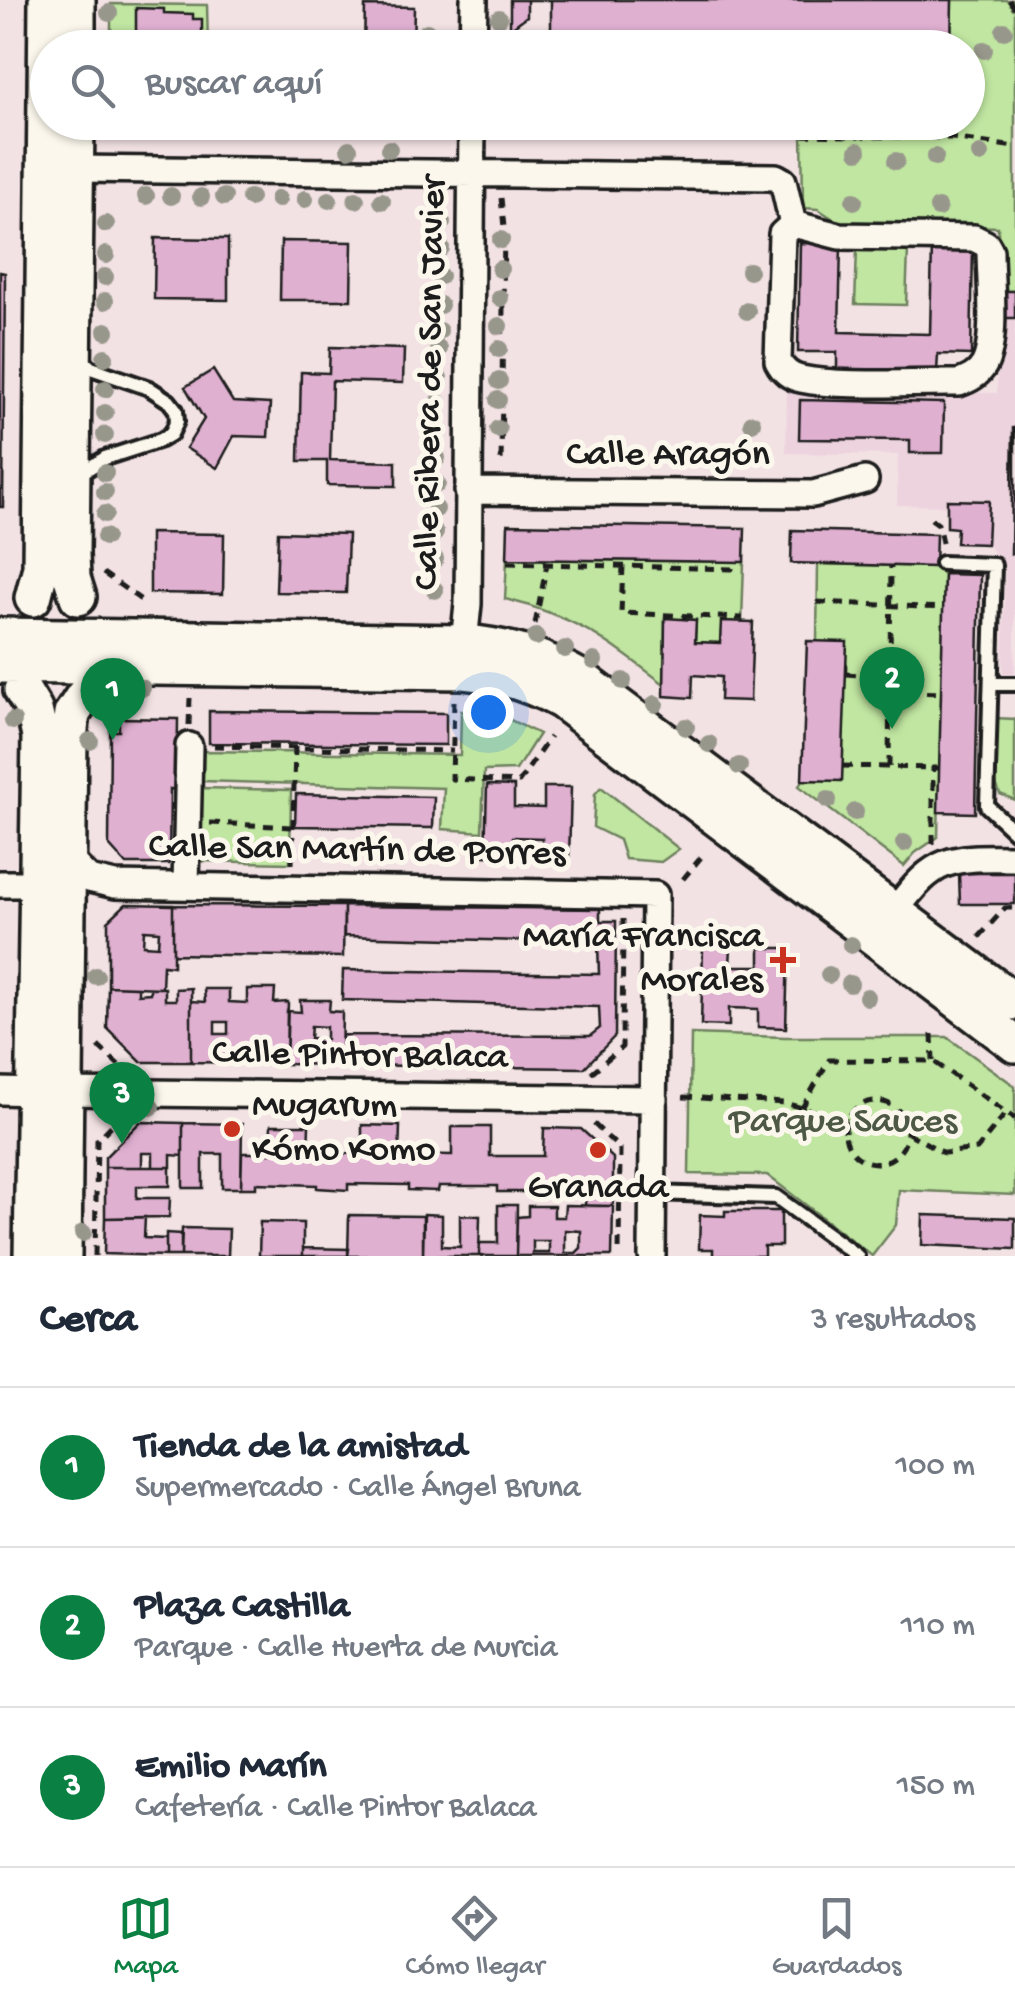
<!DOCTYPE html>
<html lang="es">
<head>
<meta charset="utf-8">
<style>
	:root { --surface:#fff; --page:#f6f6f7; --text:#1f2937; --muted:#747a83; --line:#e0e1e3; --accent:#0b8043 }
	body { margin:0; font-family:"Gochi Hand",sans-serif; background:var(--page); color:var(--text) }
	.you { position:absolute; left:488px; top:712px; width:35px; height:35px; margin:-25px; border:8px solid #fff; border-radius:50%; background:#1a73e8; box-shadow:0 0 0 15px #1a73e833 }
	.badge { display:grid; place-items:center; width:65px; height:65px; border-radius:50%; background:var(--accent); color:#fff; font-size:32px; font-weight:700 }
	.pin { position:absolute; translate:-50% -82px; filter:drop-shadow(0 2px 5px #0008) }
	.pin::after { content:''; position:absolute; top:52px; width:35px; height:30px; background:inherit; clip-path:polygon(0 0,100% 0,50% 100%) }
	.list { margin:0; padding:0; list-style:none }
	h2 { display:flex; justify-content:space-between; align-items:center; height:130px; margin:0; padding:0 40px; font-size:42px }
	h2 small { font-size:32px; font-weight:400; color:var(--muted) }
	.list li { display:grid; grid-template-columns:65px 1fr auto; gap:30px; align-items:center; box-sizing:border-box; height:160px; padding:0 40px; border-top:2px solid var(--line) }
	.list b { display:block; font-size:38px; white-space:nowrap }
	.list p { margin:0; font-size:32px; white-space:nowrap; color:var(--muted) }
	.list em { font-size:32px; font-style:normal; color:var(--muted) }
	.icon { flex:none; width:55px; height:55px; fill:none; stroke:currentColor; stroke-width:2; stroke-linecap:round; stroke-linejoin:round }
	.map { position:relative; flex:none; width:1015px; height:1256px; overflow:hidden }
	.search { position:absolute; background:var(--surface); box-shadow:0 2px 8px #0004; left:30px; right:30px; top:30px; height:110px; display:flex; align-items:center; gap:25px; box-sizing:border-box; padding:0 35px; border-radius:55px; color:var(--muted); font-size:38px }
	.sheet { height:610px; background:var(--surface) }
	nav { display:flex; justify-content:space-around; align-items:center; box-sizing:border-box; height:140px; border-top:2px solid var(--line); background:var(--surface); font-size:28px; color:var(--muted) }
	nav a { display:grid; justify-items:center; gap:5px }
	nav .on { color:var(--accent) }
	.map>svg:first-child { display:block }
	.built { fill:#edd3de }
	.green { fill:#c0e6a1; stroke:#6e815e; stroke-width:2.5 }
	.building { fill:#e0b0d1; stroke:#1c1c1c; stroke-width:2.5; fill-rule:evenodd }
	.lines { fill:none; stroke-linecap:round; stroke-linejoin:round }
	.lane-casing { stroke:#1c1c1c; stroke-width:20 }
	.street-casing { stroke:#1c1c1c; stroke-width:32 }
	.secondary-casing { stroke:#1c1c1c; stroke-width:42 }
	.path { stroke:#1c1c1c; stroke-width:5; stroke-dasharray:10 8; stroke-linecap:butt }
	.lane { stroke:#fbf7ec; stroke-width:12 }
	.street { stroke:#fbf7ec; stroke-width:25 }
	.secondary { stroke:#fbf7ec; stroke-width:35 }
	.tree { fill:#98978c }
	.poi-dot { fill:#c8321e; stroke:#fbf7ec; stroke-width:4 }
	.labels { text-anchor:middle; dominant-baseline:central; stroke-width:10; stroke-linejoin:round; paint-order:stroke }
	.street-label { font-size:38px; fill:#1c1c1c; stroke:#fbf7ec }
	.poi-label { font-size:38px; fill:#1c1c1c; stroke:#fbf7ec; text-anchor:end }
	.park-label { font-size:38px; fill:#4d5944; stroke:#fbf7ec }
</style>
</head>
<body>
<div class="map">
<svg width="1015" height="1256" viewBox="0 0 1015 1256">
	<rect width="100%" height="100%" fill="#f3e2e4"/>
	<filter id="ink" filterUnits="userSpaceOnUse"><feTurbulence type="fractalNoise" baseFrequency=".01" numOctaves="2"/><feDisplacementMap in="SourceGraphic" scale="20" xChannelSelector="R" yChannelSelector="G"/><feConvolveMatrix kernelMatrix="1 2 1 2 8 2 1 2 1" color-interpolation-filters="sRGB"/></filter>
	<g filter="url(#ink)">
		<path class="built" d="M998,291H1015V673H1003L1005,568L987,544L956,543L957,528L947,527V506L897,505L898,455L786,453L787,390L997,393Z"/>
		<path class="green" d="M952,0H1015V291H998V227L838,222L818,209L803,208L802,127L949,130L950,123L968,122V48L951,47Z
			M111,4L207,5L208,47L111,48Z
			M857,249L908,250L906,305L855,304Z
			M507,559L744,562L742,622L722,621L720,643L695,642L696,620L665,619L664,684C606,640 577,617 505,599Z
			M818,564L935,567L944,574L938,837L915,853L904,866L799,786L802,780H842L817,641Z
			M461,711L504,717L539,734L516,770L484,771L482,832L442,829L444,788L202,781L203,751L460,755Z
			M994,718L1015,719V800L1000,794L994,778Z
			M601,787L679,849L661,862L625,859L619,840L593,827L595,794Z
			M202,788L291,790L290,863L201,861Z
			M691,1034L786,1037H947L1015,1086V1195L899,1190L896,1225L872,1256L767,1175L689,1174Z"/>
		<path class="building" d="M510,0H952L951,48H510Z
			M527,0H551V48H528V38L511,37V28L527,16Z
			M365,6L414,7L413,48H364Z
			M136,8L164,9V13L193,14V19H202V48H136Z
			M363,122H412L411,129L363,128Z
			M573,122H950V130Z
			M155,238L228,239V300L154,299Z
			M281,241L352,242L351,300H280Z
			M800,243L841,244L839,332L930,334L932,246L973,247L971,355L938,354L937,372L837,369V352H798Z
			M0,272L5,273L3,507H0Z
			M1005,291H1015V318H1005Z
			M330,347L404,349L403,383L332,381L330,460L396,462V486L327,485V461H299L301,372L329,373Z
			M213,370L233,402L270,404L268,437L234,436L217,468L186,448L204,419L185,387Z
			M800,400L944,403L943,453H910V440L799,439Z
			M1013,428H1015V554H1011Z
			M947,500L989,501L987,544L956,543L957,528L947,527Z
			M508,524L745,528L744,562L507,559Z
			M792,530L936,534L935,567L791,563Z
			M278,532L348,534L346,593L276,592Z
			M150,533L224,534L223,594L150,593Z
			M944,574L980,575L975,813L938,812Z
			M665,618L696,620L695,642L720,643L721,621L753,622L750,701L720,700L721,677L693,675L692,698L664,696Z
			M807,641L847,642L842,781L802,780Z
			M209,711L446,713V745L209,743Z
			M119,718L178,719L177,790L170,789L169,864H126L109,845L110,731H119Z
			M487,785L514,786V807L544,808V787H571L569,859L542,858V838L513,837V857L485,856Z
			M296,794L434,797L433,828L295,826Z
			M959,873H1015V904H960Z
			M126,904L173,905V966L163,965L162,988L108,986V921ZM144,930L159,931L158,946L143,945Z
			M173,905L344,906L343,957L173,954Z
			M344,906L600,909V921H616L615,1036L584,1068L341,1065L342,1035L590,1036L600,1028L599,1007L342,1000L343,970L599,974L598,943L344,936Z
			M703,946L731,947L730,966H760V948H788L786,1028L758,1027V1009L729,1008V1026L701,1025Z
			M108,986L138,987V994L150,993V988H165V1000H176V989L191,988V1062H141L107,1028Z
			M204,989H229V1002L247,1003V989H275L274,1003L288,1002L286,1064L191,1062V1001L205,1002ZM215,1022H228V1034H215Z
			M300,1000H330L329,1011L342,1012L341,1065L286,1064L287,1011L301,1012ZM311,1026L326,1027V1039L310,1038Z
			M140,1122L183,1123V1156L171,1155V1167H153V1153H142V1167H105V1157Z
			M183,1123L242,1124L241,1188H222V1154H203V1188H183Z
			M271,1125H309L308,1153L362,1154V1125L400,1126L399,1154L452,1155V1127H490V1156H543L544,1128L581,1129L613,1158V1206H585L586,1185H551L550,1191L544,1192H497V1186H439L438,1191L408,1190V1185L348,1184V1190L317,1188V1185L256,1183V1188H241L242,1153H270Z
			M105,1167H170V1186H137V1198H170L169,1217L105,1218Z
			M498,1205H517L516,1256H479L480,1243H498Z
			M565,1205L613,1206L612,1256H516L517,1217L528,1216V1206H554V1217H564ZM565,1230L581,1231V1248L576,1253H565ZM533,1241H549V1253H533Z
			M725,1211H781V1246H764V1256H713V1249H699L700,1215L725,1216Z
			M424,1214L442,1215V1246L460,1247V1215L480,1216L479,1256H423Z
			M349,1215L423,1216V1256H348Z
			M923,1215L1015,1218V1249L922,1245Z
			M145,1217L144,1238L166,1239V1256L104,1254L105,1218Z
			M260,1222L303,1223V1256H259Z
			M182,1228L229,1229L228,1256H181Z
			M166,1233L181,1234V1256H166Z
			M303,1248L349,1249L348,1256H303Z"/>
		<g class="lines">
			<defs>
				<path id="lane" d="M78,475L105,458L161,440L171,434L177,421L176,410L169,401L149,388L91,368L79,357
					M942,563L994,565L987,806L1015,832
					M991,684H1015
					M653,1193L776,1197L857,1256"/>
				<path id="street" d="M473,48L474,0
					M76,169L776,177L783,181L793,224L782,234L778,361C783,371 790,377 801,379C844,388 914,382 959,383C970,379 978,375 984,365C997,341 990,280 990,251L986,244L974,238L839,236L793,224
					M468,491L813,494L865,480
					M464,643L468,604L472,122
					M68,858L89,879L115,885L655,895L652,1256
					M0,884H37
					M186,886L189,746
					M896,910C935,856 951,857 1015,858
					M0,1091L34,1092
					M65,1092L654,1099"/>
				<path id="secondary" d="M77,48V0
					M76,122L71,554L72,578L78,597
					M33,598L41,567L47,0
					M0,636L464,643C508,647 544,657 582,679L1015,1002
					M0,665L463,671C499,674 530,683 562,701L1015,1044
					M22,690L34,710L40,736L32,1256
					M63,1256L69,737L72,714L83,697"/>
			</defs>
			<use href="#lane" class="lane-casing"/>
			<use href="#street" class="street-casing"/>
			<use href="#secondary" class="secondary-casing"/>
			<path class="path" d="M1009,0L1015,9
				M802,135L952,138L1015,147
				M501,198L504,227L501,466
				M931,519L938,524L943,547
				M507,563L732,569V562
				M623,566L621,613L743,618
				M103,573L141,600
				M817,602L943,608
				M535,624L547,564
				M846,674L890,677
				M890,691L941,693
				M454,701L452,779L519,782L550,737
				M189,725L190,698
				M214,746L453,751
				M842,766L933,768
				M889,767L891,566
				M210,823L293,827
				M933,844V768H939
				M292,864L295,747
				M683,879L703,855
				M979,937L1005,908H1015
				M932,1034L933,1061
				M98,1046L121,1067
				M591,1073L622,1047L623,919
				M683,1097L785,1103L847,1121
				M845 1132a31 31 0 1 1 62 0a31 31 0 1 1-62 0Z
				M802,1108L829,1060L933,1061L1015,1119
				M594,1124L620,1149L619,1256
				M908,1133L944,1153L977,1149L1006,1113
				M95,1256L97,1140L119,1118"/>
			<use href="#lane" class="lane"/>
			<use href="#street" class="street"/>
			<use href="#secondary" class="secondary"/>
		</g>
		<g class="tree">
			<circle cx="109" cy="13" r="9"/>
			<circle cx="499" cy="18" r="9"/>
			<circle cx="1004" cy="31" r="9"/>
			<circle cx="427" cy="32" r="9"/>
			<circle cx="984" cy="50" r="9"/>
			<circle cx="349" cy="149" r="9"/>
			<circle cx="389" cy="149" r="9"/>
			<circle cx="858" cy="151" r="9"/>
			<circle cx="980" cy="154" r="9"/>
			<circle cx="935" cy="157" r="9"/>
			<circle cx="896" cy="161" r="9"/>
			<circle cx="146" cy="196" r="9"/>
			<circle cx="171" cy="196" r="9"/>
			<circle cx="201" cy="197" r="9"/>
			<circle cx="224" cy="197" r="9"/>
			<circle cx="250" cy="198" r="9"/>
			<circle cx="278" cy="199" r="9"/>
			<circle cx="305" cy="199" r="9"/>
			<circle cx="329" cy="200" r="9"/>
			<circle cx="356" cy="200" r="9"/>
			<circle cx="382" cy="201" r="9"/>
			<circle cx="854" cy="201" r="9"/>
			<circle cx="938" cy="208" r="9"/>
			<circle cx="442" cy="223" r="9"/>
			<circle cx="106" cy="224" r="9"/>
			<circle cx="501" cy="240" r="9"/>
			<circle cx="441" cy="248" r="9"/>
			<circle cx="106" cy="255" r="9"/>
			<circle cx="500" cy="269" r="9"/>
			<circle cx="749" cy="271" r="9"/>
			<circle cx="440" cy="276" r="9"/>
			<circle cx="105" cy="277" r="9"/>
			<circle cx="500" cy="298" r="9"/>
			<circle cx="105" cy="301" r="9"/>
			<circle cx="440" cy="305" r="9"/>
			<circle cx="747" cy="311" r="9"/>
			<circle cx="499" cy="326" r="9"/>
			<circle cx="106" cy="331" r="9"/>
			<circle cx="439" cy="331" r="9"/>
			<circle cx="439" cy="349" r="9"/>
			<circle cx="499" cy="349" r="9"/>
			<circle cx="105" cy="357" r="9"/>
			<circle cx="439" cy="378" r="9"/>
			<circle cx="499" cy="381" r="9"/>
			<circle cx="105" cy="389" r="9"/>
			<circle cx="498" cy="400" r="9"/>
			<circle cx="438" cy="403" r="9"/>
			<circle cx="105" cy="413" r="9"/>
			<circle cx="752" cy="423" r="9"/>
			<circle cx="498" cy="429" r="9"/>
			<circle cx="437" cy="434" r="9"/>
			<circle cx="105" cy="435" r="9"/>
			<circle cx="437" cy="458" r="9"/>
			<circle cx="105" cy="473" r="9"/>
			<circle cx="437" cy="484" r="9"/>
			<circle cx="105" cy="492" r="9"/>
			<circle cx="436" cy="509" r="9"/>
			<circle cx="105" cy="514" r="9"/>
			<circle cx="435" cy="533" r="9"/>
			<circle cx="105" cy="537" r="9"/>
			<circle cx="435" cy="559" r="9"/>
			<circle cx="435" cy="590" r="9"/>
			<circle cx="536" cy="637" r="9"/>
			<circle cx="565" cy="649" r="9"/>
			<circle cx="594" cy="661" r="9"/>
			<circle cx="623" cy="681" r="9"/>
			<circle cx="142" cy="688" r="9"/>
			<circle cx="655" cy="704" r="9"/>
			<circle cx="13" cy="721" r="9"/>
			<circle cx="686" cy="727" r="9"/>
			<circle cx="90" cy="741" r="9"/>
			<circle cx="709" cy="744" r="9"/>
			<circle cx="739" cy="766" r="9"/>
			<circle cx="828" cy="800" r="9"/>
			<circle cx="855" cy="812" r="9"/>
			<circle cx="904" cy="843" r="9"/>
			<circle cx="851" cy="945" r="9"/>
			<circle cx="829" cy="975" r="9"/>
			<circle cx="96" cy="976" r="9"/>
			<circle cx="850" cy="984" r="9"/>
			<circle cx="867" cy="997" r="9"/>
			<circle cx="151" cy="1107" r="9"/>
			<circle cx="83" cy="1233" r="9"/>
		</g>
	</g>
	<g class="poi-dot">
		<path d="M778 945h10v10h10v10h-10v10h-10v-10h-10v-10h10z"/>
		<circle cx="232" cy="1129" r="10"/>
		<circle cx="598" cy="1150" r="10"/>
	</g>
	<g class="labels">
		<g class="street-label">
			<text transform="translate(432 383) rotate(-89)">Calle Ribera de San Javier</text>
			<text x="668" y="456">Calle Aragón</text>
			<text transform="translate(357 852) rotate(1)">Calle San Martín de Porres</text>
			<text transform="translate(360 1057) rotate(1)">Calle Pintor Balaca</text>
		</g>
		<g class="poi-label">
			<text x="763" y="938">María Francisca<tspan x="763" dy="44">Morales</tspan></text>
			<text x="252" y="1107" text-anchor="start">Mugarum<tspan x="252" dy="44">Kómo Komo</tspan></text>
			<text x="598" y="1189" text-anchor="middle">Granada</text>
		</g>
		<g class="park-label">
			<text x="843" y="1123">Parque Sauces</text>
		</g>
	</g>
</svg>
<div class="you"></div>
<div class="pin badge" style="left:113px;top:740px">1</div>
<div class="pin badge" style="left:892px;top:729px">2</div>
<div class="pin badge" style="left:122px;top:1144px">3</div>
<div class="search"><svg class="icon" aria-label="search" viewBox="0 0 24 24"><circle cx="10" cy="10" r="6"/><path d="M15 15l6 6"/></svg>Buscar aquí</div>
</div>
<section class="sheet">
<h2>Cerca<small>3 resultados</small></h2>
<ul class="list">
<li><span class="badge">1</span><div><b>Tienda de la amistad</b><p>Supermercado · Calle Ángel Bruna</p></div><em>100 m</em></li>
<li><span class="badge">2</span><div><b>Plaza Castilla</b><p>Parque · Calle Huerta de Murcia</p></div><em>110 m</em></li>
<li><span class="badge">3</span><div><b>Emilio Marín</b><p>Cafetería · Calle Pintor Balaca</p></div><em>150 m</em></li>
</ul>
</section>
<nav>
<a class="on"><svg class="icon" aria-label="map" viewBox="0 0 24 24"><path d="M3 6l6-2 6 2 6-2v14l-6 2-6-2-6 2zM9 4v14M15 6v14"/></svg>Mapa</a>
<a><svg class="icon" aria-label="directions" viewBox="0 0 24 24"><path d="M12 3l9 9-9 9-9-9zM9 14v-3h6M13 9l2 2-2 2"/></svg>Cómo llegar</a>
<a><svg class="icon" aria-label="saved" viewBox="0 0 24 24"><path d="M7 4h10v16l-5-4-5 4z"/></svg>Guardados</a>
</nav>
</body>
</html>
